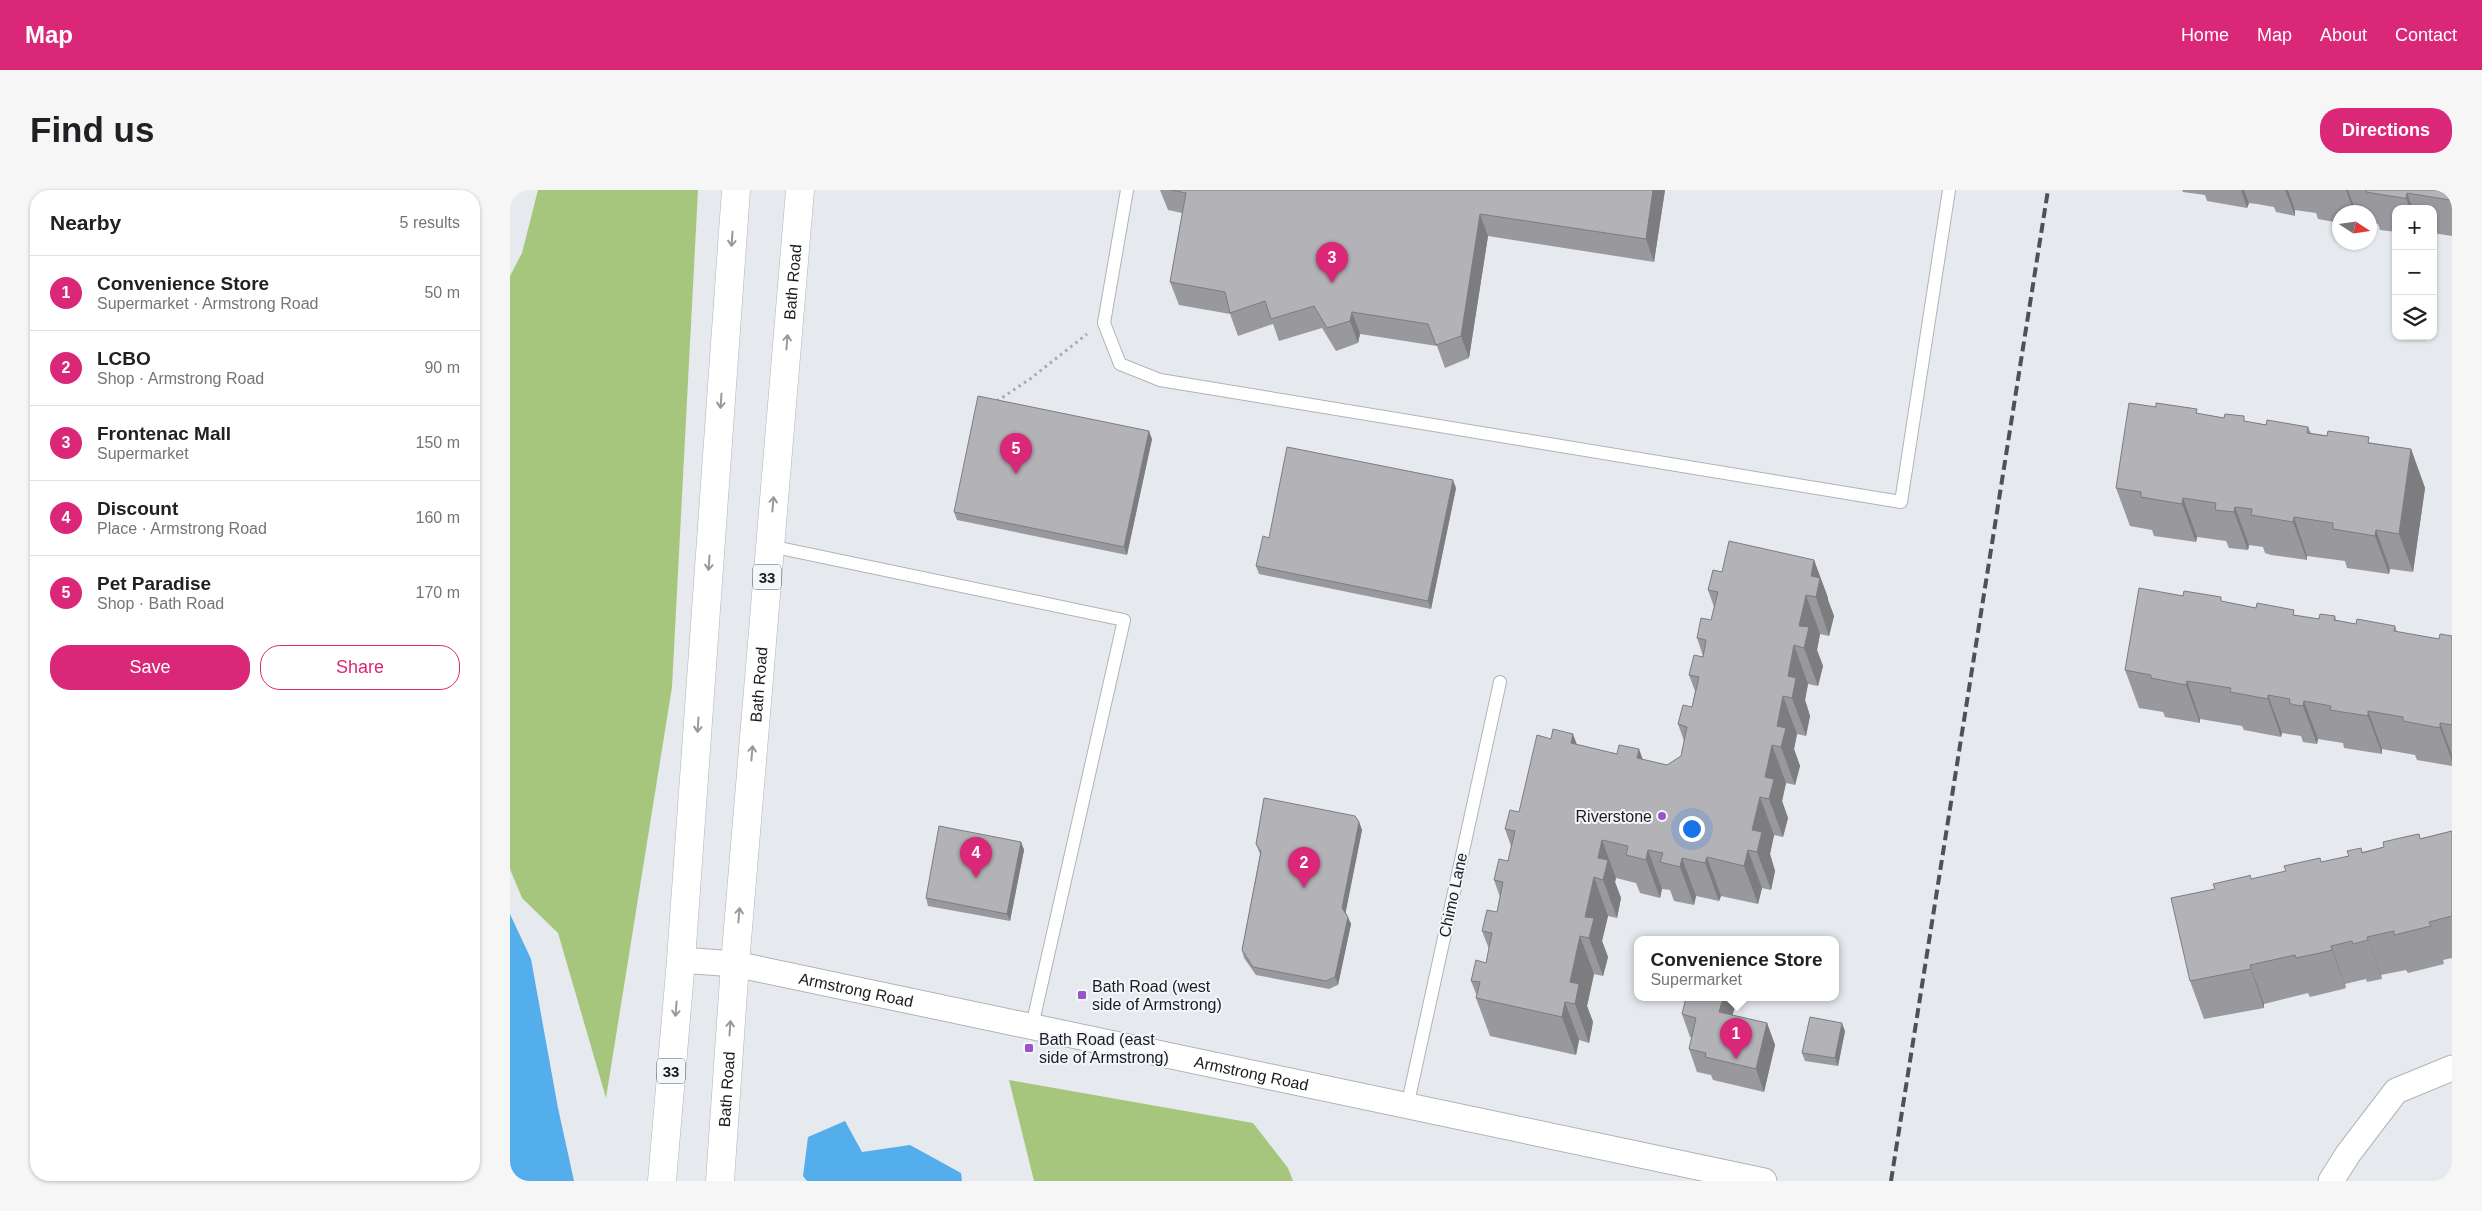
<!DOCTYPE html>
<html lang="en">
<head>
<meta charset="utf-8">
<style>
	:root { --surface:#fff; --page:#f6f6f6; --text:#202124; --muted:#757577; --line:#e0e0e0; --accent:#db2777 }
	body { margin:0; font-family:Arial,sans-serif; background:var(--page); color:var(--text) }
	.controls { position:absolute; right:15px; top:15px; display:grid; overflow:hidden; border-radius:10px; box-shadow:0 1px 4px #0004 }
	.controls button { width:45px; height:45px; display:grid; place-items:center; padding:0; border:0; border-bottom:1px solid var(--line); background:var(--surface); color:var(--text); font:25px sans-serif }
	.compass { position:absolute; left:1822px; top:15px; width:45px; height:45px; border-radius:50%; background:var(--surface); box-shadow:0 1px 4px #0004; rotate:102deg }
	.you { position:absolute; left:1181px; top:638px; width:18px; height:18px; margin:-12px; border:4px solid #fff; border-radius:50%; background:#1a73e8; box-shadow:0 0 0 8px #1a73e833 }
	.badge { display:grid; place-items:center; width:32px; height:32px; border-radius:50%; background:var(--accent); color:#fff; font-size:16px; font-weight:700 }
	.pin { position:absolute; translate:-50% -41px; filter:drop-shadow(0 1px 2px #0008) }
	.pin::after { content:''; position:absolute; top:26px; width:18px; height:15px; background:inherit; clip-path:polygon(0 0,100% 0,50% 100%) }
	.popup { position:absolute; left:1124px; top:746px; width:205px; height:65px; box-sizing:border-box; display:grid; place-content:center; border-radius:10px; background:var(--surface); filter:drop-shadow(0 1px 4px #0005); font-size:16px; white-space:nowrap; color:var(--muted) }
	.popup b { font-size:19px; color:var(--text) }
	.popup::after { content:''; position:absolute; left:50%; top:100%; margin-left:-10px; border:10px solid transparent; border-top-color:var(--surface) }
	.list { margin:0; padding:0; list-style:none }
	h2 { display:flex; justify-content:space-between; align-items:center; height:65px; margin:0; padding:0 20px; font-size:21px }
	h2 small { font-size:16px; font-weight:400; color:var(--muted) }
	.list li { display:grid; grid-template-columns:32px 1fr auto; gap:15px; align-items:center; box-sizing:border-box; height:75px; padding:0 20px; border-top:1px solid var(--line) }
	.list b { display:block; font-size:19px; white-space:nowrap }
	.list p { margin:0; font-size:16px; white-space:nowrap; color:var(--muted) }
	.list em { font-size:16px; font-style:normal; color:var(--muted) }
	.actions { display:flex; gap:10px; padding:15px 20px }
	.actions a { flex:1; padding:11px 0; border:1px solid var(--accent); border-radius:20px; text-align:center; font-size:18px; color:var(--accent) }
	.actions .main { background:var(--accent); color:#fff }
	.icon { flex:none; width:28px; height:28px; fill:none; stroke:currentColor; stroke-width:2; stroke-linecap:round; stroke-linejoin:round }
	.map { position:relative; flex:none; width:1942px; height:991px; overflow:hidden; border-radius:20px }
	header { display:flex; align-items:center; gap:30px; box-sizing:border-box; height:70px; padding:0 25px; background:var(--accent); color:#fff }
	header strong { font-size:24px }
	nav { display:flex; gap:28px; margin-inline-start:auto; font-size:18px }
	.intro { display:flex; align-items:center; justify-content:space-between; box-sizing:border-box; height:120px; padding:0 30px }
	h1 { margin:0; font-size:35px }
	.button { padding:12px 22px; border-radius:20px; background:var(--accent); color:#fff; font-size:18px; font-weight:700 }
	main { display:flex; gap:30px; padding:0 30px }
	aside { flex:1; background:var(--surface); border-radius:20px; box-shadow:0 1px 4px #0004 }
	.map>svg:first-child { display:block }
	.green { fill:#a6c67d }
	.water { fill:#54aeeb }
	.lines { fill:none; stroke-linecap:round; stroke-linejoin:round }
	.service-casing { stroke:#b0b3b8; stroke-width:14 }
	.minor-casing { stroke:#b0b3b8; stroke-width:27 }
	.primary-casing { stroke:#b0b3b8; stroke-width:29 }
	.path { stroke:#a7a9ad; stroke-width:3; stroke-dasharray:2.5 4; stroke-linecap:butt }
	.service { stroke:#fff; stroke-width:12 }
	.minor { stroke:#fff; stroke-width:25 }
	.primary { stroke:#fff; stroke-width:28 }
	.rail { stroke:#505153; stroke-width:4; stroke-dasharray:10 5; stroke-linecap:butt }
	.wall { fill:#99999d }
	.shaded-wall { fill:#7d7d80 }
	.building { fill:#b2b2b7; stroke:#7d7d80 }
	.oneway { stroke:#989999 }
	.poi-dot { fill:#9954c8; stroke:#f3f6fb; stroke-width:2 }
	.labels { text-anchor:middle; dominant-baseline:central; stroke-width:4; stroke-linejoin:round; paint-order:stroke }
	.shield { fill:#f3f6fb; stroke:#5c5d60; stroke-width:1 }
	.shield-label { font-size:15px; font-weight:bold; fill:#1b1c1d }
	.street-label { font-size:16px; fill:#1b1c1d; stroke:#f3f6fb }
	.poi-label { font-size:16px; fill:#1b1c1d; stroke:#f3f6fb; text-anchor:start }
</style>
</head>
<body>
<header>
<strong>Map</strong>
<nav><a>Home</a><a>Map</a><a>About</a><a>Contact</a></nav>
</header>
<div class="intro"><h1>Find us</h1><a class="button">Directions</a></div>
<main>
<aside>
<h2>Nearby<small>5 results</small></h2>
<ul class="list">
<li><span class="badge">1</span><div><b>Convenience Store</b><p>Supermarket · Armstrong Road</p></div><em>50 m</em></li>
<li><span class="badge">2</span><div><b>LCBO</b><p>Shop · Armstrong Road</p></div><em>90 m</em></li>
<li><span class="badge">3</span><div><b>Frontenac Mall</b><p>Supermarket</p></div><em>150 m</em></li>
<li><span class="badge">4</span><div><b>Discount</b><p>Place · Armstrong Road</p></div><em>160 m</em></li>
<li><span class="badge">5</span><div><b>Pet Paradise</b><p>Shop · Bath Road</p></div><em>170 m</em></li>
</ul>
<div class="actions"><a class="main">Save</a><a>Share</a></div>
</aside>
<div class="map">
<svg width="1942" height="991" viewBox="0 0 1942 991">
	<rect width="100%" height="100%" fill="#e6e9ee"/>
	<path class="green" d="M28,0H188L162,497L96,908L48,743L12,708L0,679V86L12,63Z
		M499,890L743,933L778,978L783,991H524Z"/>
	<path class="water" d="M0,724L21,769L48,918L64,991H0Z
		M335,931L352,962L400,955L451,983L452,991H297L293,986L298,947Z"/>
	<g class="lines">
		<defs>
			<path id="service" d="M617,0L594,133L610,174L650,190L1391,312L1439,0
				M260,356L614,430L522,836
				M897,917L990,492"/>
			<g id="minor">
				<path id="s1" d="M171,770L225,774L1254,991"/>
				<path d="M1821,991L1838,964L1886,901L1942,878"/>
			</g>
			<g id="primary">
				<path d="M152,991L171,770L226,0"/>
				<path id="s2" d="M210,991L225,774L290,0"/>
			</g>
		</defs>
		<use href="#service" class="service-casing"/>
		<use href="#minor" class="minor-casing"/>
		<use href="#primary" class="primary-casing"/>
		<path class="path" d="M487,211L520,189L577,144"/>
		<use href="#service" class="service"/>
		<use href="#minor" class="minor"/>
		<use href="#primary" class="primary"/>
		<path class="rail" d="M1381,991L1538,0"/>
	</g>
	<path class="wall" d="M650,0H1155L1144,72L978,46L959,168L935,178L927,156L850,144L848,153L826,161L812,138L769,151L763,134L728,146L720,124L669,115L660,92L672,23L658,20Z
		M1672,0H1942V46L1923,43V19H1886V42L1870,40L1868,34L1860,33V22H1830V33L1808,29L1806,23L1785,20V26L1766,22L1764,17L1747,14L1739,13L1737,18L1697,11L1695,5L1673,2Z
		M1646,217L1751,234L1798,237L1801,243L1901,259L1915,298L1903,382L1880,379L1879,384L1837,378L1835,371L1797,366V370L1761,365L1755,363L1753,357L1739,355L1738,360L1719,358L1716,351L1687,347L1686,352L1644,346L1642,340L1620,336L1606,298Z
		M642,249L617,365L447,330L444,322Z
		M946,298L921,419L749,384L746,376L759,348Z
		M1304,370L1318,408V410L1324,426L1319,446L1310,444L1307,460L1313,476L1308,496L1298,494L1295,510L1300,526L1296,546L1287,544L1284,559L1290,576L1285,595L1276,593L1272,611L1278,628L1273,647L1264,645L1260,664L1265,681L1261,700L1252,698L1248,714L1211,706L1209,711L1186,706L1184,715L1164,711L1160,700L1152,699L1150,708L1130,703L1126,693L1106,688L1105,692L1111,708L1107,728L1098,726L1092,751L1098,767L1093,786L1084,784L1077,816L1083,832L1079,853L1069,850L1066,865L980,846L966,808L967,806L961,791L976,773L979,759L972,741L987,722L990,707L984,690L998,671L1001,656L995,639L1067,555L1157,575L1171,566L1174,551L1168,534L1182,517L1185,501L1179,485L1193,466L1187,448L1201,430L1204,417L1198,400L1212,382Z
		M1673,406L1713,412L1809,429L1825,426L1826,430L1846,434L1885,436L1887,442L1929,449L1942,446V576L1907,570L1905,565L1872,559V564L1834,558L1833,553L1808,549L1807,554L1799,553L1793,552L1791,546L1772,543L1771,547L1734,540L1732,536L1690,529V533L1655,527L1653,522L1629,518L1615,480Z
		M849,632L852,640L835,723L841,734L828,795L819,799L746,785L734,768L732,760L750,664L746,654Z
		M1942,641V768L1933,770L1934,774L1898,783L1896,780L1871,785L1872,789L1857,792L1856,789L1835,794L1836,798L1833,799L1800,807L1798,803L1754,814V818L1694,829L1680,791L1705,699L1839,666L1851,658L1852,662Z
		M511,652L514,660L500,731L418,716L416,708Z
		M1225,816L1222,825L1257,833L1265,855L1254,902L1203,890L1201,885L1187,882L1179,859L1182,847H1180L1172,824Z
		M1335,841L1328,876L1295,871L1292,863Z"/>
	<path class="shaded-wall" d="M1143,0H1155L1144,72L1136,49Z
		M1731,0H1734L1739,13L1737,18Z
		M1775,0H1778L1785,20V26Z
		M1836,0H1838L1846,22H1844Z
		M1897,3L1903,19H1900L1896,8Z
		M970,24L978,46L959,168L951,146Z
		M842,122L850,144L848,153L840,131Z
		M639,241L642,249L617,365L614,357Z
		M1901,259L1915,298L1903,382L1889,344Z
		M943,290L946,298L921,419L918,411Z
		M1673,308L1687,347L1686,352L1672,314Z
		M1725,317L1739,355L1738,360L1724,322Z
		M1784,327L1797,366V370L1783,332Z
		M1866,340L1880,379L1879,384L1865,346Z
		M1304,370L1318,408V410L1324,426L1319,446L1306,407L1301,386Z
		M1296,405L1310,444L1307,460L1313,476L1308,496L1294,458L1289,436Z
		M1284,455L1298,494L1295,510L1300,526L1296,546L1282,508L1278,486Z
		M1677,491L1690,529V533L1676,495Z
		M1758,505L1772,543L1771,547L1758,509Z
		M1273,506L1287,544L1284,559L1290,576L1285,595L1271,557L1267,536Z
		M1794,511L1808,549L1807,554L1793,516Z
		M1858,521L1872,559V564L1858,526Z
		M1930,533L1942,565V571L1930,538Z
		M1063,544L1077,582L1061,553Z
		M1262,555L1276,593L1272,611L1278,628L1273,647L1259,609L1255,587Z
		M1129,559L1143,597L1127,568Z
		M1250,607L1264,645L1260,664L1265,681L1261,700L1247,662L1242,640Z
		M849,632L852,640L835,726L832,718Z
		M1092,650L1106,688L1105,692L1111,708L1107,728L1093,690L1088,668Z
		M511,652L514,660L500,731L497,724Z
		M1138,660L1152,699L1150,708L1136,670Z
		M1238,660L1252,698L1248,714L1234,676Z
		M1197,667L1211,706L1209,711L1195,673Z
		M1172,668L1186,706L1184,715L1170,677Z
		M1084,687L1098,726L1092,751L1098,767L1093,786L1079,748L1075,727Z
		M838,727L841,734L828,795L825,787Z
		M1070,746L1084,784L1077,816L1083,832L1079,853L1065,814L1060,792Z
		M1857,747L1871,785L1872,789L1858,750Z
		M1821,756L1835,794L1836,798L1822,760Z
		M1740,775L1754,814V818L1741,779Z
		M1213,808H1222L1225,816L1218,844L1209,822Z
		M1055,812L1069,850L1066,865L1052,827Z
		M1257,833L1265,855L1254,902L1246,879Z
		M1332,833L1335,841L1328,876L1325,868Z"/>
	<path class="building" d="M661,0H1143L1136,49L970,24L951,146L926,155L918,134L842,122L840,131L817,138L804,116L761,129L755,111L720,123L715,102L660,92L676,3Z
		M1856,0H1942L1940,10L1897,3L1896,8H1893L1856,2Z
		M468,206L639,241L614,357L444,322Z
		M1619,213L1646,217V213L1687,219L1686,223L1714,228L1715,224L1734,226V231L1751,234L1756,235L1757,230L1798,237L1797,243L1817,246L1818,241L1853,246L1859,247L1858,253L1901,259L1889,344L1866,340L1865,346L1823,339V333L1784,327L1783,332L1741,325L1742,319L1725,317L1724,322L1705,320L1706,313L1673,308L1672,314L1631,307V302L1606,298Z
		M777,257L943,290L918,411L746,376L753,346L759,348Z
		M1219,351L1304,370L1301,386L1310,388L1306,407L1296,405L1289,436L1299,437L1294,458L1284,455L1278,486L1286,488L1282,508L1273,506L1267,536L1276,538L1271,557L1262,555L1255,587L1264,589L1259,609L1250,607L1242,640L1252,642L1247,662L1238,660L1234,676L1197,667L1195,673L1172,668L1170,677L1150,672L1153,663L1138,660L1136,670L1116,665L1118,656L1092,650L1088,668L1098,670L1093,690L1084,687L1075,727L1084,728L1079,748L1070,746L1060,792L1069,794L1065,814L1055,812L1052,827L966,808L970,792L961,791L966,770L976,773L982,743L972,741L977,720L987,722L993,692L984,690L989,669L998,671L1005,641L995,639L1000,620L1009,622L1027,545L1041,549L1043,539L1063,544L1061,553L1107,564L1109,555L1129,559L1127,568L1157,575L1171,566L1177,537L1168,534L1173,515L1182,517L1189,487L1179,485L1184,465L1193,467L1196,450L1187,448L1191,428L1201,430L1208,402L1198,400L1203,380L1212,382Z
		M1629,398L1673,406L1674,401L1711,407V411L1746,418L1747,413L1784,420L1783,425L1809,429L1810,424L1825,426L1824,430L1846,434L1847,429L1885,436L1884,441L1929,449L1930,444L1942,446V535L1930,533V538L1893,531V527L1858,521V526L1820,520L1821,516L1794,511L1793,516L1785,515L1779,513L1780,509L1758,505V509L1720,502L1721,498L1677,491L1676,495L1641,488V485L1615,480Z
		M754,608L845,626L849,632L832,718L838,727L825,787L816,791L743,777L732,760L751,662L746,654Z
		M429,636L511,652L497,724L416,708Z
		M1942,641V726L1919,732L1921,736L1884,745V741L1857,747L1858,750L1843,754L1842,751L1821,756L1822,760L1819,761L1786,768L1785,765L1740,775L1741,779L1680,791L1661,708L1705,699L1703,694L1738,686L1740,685L1741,689L1776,681L1774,676L1810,668L1811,672L1839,666L1837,661L1851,658L1852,663L1874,657L1873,652L1899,646L1909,644L1910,649Z
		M1176,808H1213L1209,822L1257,833L1246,879L1195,867L1196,863L1179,859L1186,828L1172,824Z
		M1300,827L1332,833L1325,868L1292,863Z"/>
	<defs><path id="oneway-shaft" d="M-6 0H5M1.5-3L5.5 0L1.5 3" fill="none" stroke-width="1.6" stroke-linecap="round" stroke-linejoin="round" transform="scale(1.25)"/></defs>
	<g class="oneway">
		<use href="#oneway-shaft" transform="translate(222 49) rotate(94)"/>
		<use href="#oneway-shaft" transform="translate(277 152) rotate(-85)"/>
		<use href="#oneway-shaft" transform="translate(211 211) rotate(94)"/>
		<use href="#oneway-shaft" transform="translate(263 314) rotate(-85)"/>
		<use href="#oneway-shaft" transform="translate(199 373) rotate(94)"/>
		<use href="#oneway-shaft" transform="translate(188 535) rotate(94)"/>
		<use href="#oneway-shaft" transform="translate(242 563) rotate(-85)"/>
		<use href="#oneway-shaft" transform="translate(229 725) rotate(-85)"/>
		<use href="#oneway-shaft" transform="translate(166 819) rotate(95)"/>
		<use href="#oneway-shaft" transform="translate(220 838) rotate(-86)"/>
	</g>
	<g class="poi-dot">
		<circle cx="1152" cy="626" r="5"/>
		<rect x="567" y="800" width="10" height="10" rx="2.5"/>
		<rect x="514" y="853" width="10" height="10" rx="2.5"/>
	</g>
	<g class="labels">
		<g class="shield">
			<rect x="243" y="374.5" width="28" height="25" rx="4"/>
			<rect x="147" y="868.5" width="28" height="25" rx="4"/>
		</g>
		<g class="shield-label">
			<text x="257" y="387">33</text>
			<text x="161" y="881">33</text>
		</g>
		<g class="street-label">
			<text stroke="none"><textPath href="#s2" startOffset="902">Bath Road</textPath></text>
			<text stroke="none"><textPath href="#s2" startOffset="498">Bath Road</textPath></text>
			<text transform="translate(943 705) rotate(-78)">Chimo Lane</text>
			<text stroke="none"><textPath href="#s1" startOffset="178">Armstrong Road</textPath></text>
			<text stroke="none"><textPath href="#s1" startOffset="582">Armstrong Road</textPath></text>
			<text stroke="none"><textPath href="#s2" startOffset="92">Bath Road</textPath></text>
		</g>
		<g class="poi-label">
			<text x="1142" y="626" text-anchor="end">Riverstone</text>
			<text x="582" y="796">Bath Road (west<tspan x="582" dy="18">side of Armstrong)</tspan></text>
			<text x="529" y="849">Bath Road (east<tspan x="529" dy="18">side of Armstrong)</tspan></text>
		</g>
	</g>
</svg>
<div class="controls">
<button>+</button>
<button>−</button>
<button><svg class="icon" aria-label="layers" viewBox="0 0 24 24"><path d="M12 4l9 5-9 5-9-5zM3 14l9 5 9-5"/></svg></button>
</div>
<svg class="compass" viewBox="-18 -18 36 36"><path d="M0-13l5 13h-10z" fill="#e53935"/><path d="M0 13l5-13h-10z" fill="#757577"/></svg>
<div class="you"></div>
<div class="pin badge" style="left:1226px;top:869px">1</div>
<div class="popup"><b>Convenience Store</b>Supermarket</div>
<div class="pin badge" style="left:794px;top:698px">2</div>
<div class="pin badge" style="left:822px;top:93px">3</div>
<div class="pin badge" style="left:466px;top:688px">4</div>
<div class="pin badge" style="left:506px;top:284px">5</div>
</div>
</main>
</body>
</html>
